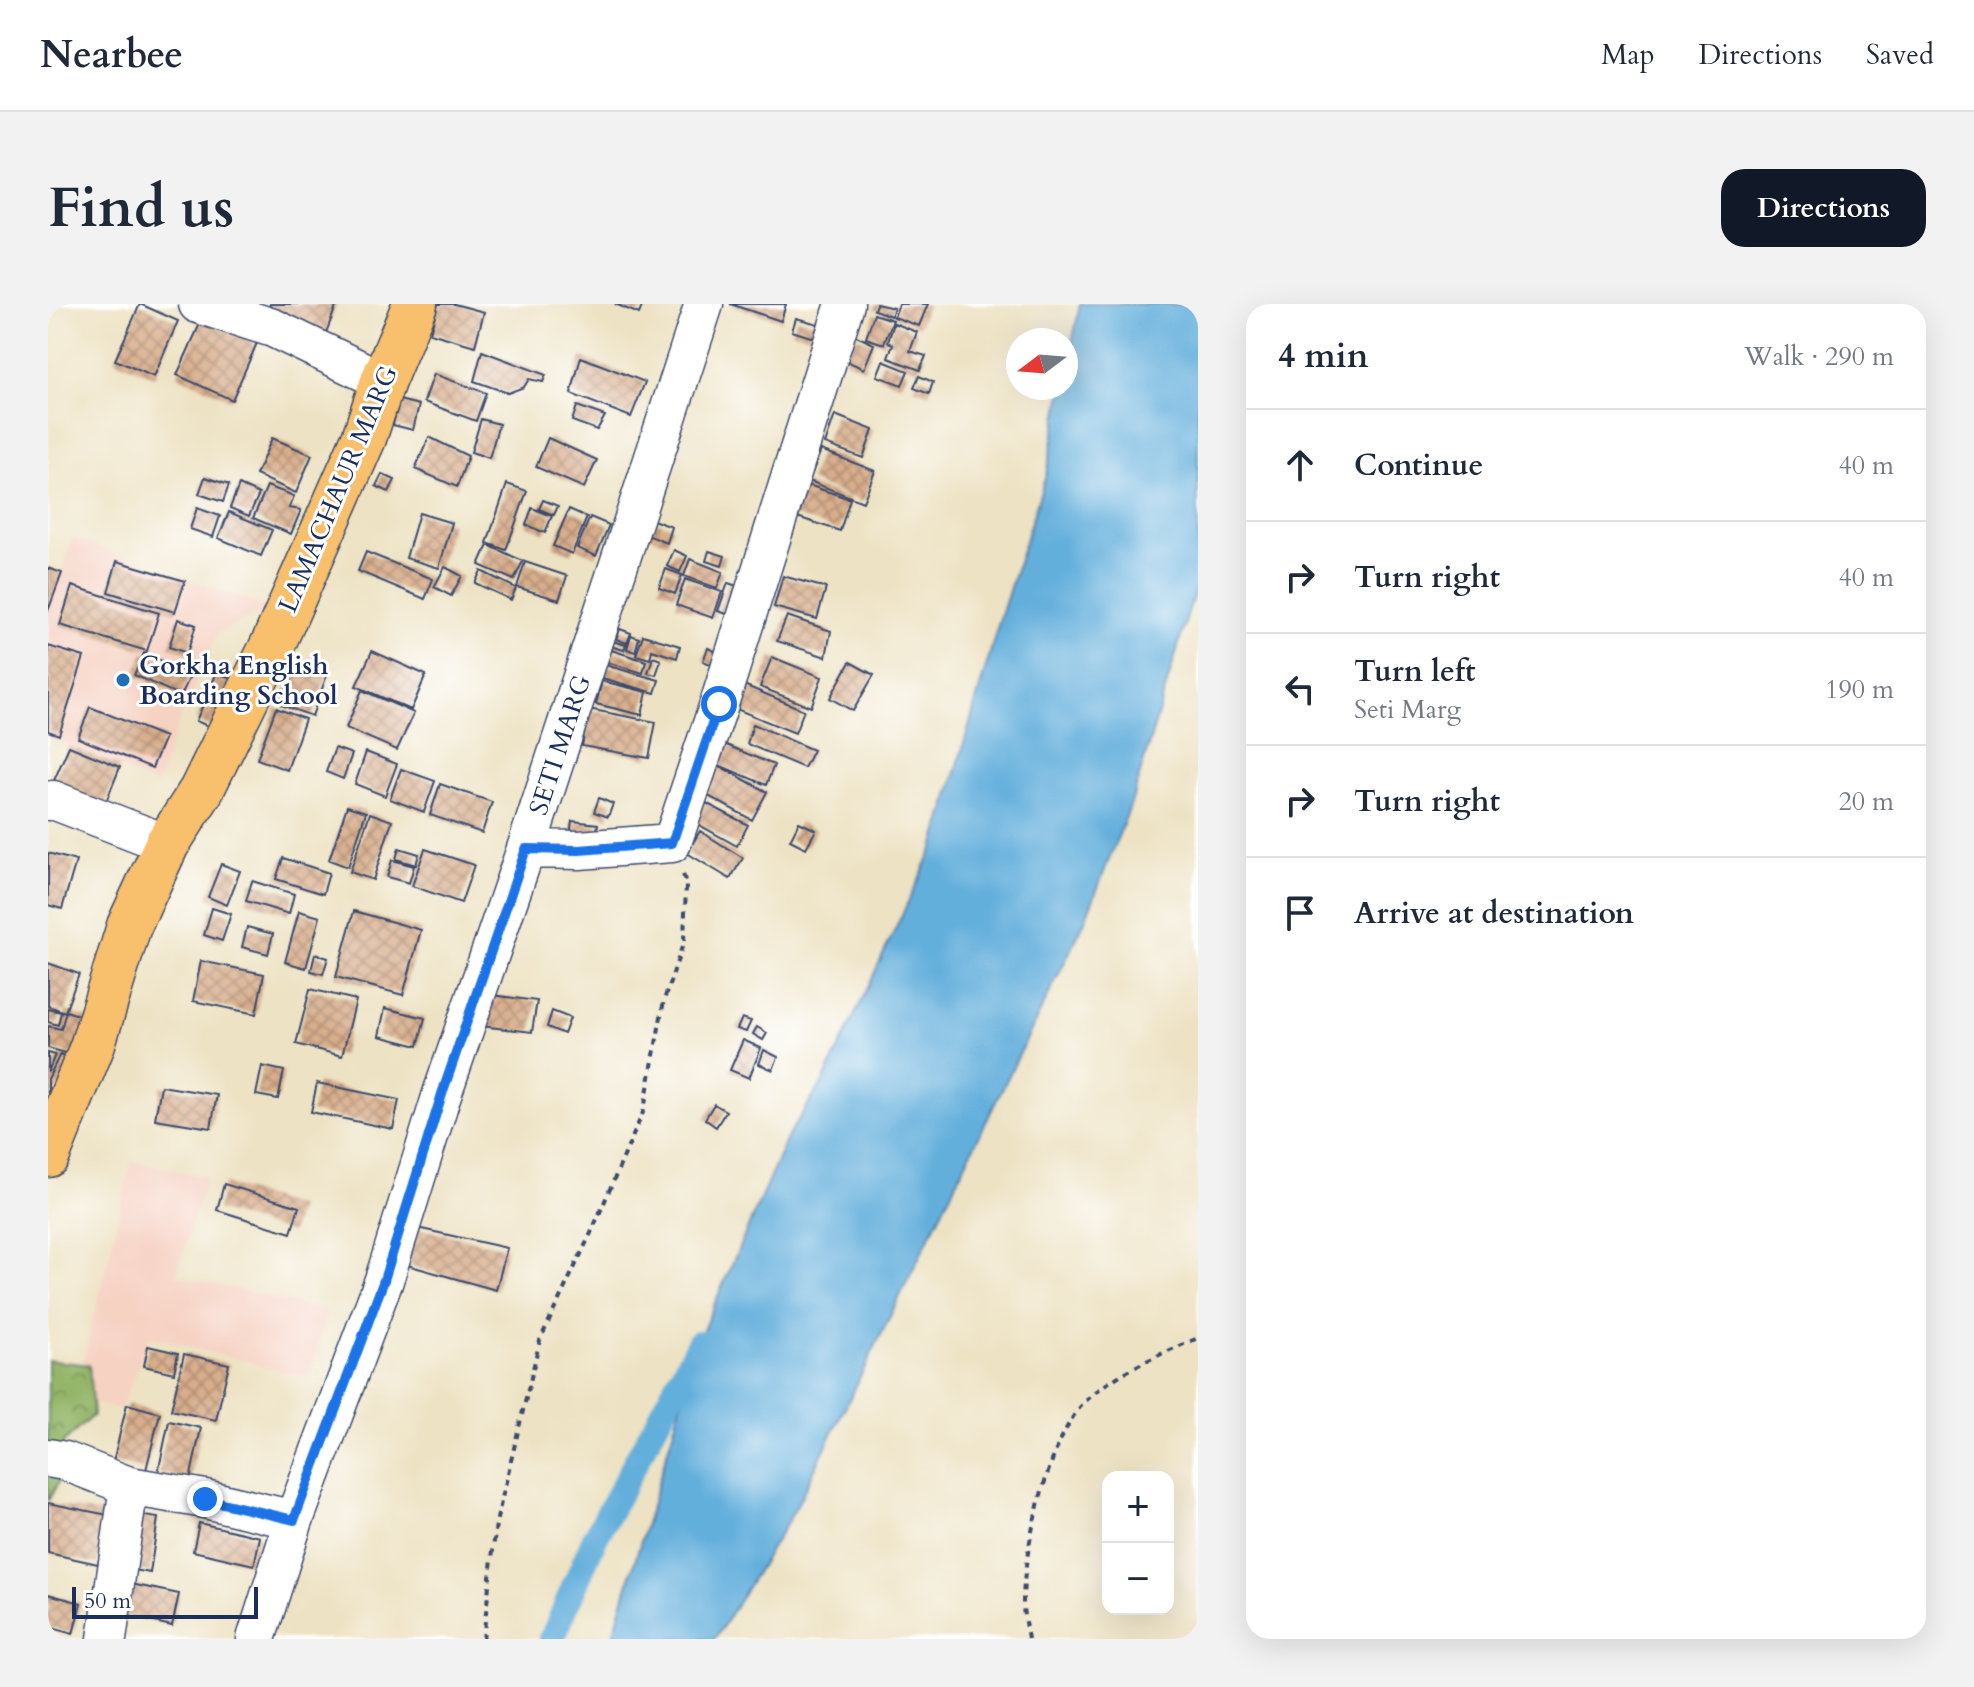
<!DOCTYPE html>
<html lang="en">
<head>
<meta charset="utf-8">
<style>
	:root { --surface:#fff; --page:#f2f2f3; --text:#1f2937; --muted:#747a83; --line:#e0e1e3; --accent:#111827 }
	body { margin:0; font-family:Cardo,serif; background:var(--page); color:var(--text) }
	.controls { position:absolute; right:24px; bottom:24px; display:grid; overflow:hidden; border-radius:16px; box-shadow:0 8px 32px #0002 }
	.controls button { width:72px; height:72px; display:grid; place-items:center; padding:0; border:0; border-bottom:2px solid var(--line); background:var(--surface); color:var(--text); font:40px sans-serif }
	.compass { position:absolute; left:958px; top:24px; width:72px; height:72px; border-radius:50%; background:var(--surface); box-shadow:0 8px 32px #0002; rotate:254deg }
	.scale { position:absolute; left:24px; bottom:20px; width:186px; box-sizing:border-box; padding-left:8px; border:4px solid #1b2f5e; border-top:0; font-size:22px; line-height:28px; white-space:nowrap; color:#1b2f5e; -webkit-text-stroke:6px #fff; paint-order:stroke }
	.stop { position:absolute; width:24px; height:24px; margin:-18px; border:6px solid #1a73e8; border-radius:50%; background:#fff }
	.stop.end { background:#1a73e8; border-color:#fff; box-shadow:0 2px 8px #0008 }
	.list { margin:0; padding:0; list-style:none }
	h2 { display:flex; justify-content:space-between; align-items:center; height:104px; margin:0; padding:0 32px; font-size:34px }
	h2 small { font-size:26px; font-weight:400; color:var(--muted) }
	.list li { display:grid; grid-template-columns:52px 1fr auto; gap:24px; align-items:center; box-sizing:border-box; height:112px; padding:0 32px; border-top:2px solid var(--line) }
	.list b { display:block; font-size:30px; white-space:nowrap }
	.list p { margin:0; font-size:26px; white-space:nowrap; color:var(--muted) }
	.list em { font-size:26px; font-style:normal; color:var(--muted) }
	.icon { flex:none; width:44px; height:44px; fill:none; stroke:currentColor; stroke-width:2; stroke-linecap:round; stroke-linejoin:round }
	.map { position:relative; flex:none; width:1150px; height:1335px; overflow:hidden; border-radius:24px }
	header { display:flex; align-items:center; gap:48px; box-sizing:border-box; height:112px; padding:0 40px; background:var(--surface); border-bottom:2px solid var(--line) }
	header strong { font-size:38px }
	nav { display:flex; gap:44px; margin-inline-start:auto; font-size:28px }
	.intro { display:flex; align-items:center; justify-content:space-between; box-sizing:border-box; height:192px; padding:0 48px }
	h1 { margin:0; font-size:56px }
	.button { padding:20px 36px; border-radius:24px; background:var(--accent); color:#fff; font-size:28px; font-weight:700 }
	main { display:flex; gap:48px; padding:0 48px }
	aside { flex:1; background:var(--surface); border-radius:24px; box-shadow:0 8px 32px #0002 }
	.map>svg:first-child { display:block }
	.built { fill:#f6d2c3 }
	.forest { fill:url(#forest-crowns); stroke:#587264; stroke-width:2 }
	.water { fill:#63afdc; stroke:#3f6f9d; stroke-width:2 }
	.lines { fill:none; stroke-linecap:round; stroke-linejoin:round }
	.canal { stroke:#63afdc; stroke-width:26 }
	.building { fill:url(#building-cross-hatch) }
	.minor-casing { stroke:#3a4a6d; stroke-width:41 }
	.major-casing { stroke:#3a4a6d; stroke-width:47 }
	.path { stroke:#3a4a6d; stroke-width:4; stroke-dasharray:6 6; stroke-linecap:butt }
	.minor { stroke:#fff; stroke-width:38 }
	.major { stroke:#f8bf6c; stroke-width:44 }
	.route { stroke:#1a73e8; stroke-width:10 }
	.poi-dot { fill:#1f6fb2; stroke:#fff; stroke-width:3 }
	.labels { text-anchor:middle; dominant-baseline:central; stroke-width:6; stroke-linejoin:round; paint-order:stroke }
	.street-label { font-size:26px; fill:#1b2f5e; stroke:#fff }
	.poi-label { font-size:26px; font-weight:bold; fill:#1b2f5e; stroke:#fff; text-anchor:start }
</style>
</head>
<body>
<header>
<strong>Nearbee</strong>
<nav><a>Map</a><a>Directions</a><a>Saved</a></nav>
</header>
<div class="intro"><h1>Find us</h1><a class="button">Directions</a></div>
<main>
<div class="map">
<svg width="1150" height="1335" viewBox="0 0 1150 1335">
	<defs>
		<pattern id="forest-crowns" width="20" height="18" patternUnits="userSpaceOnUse" patternTransform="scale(2)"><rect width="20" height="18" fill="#94b669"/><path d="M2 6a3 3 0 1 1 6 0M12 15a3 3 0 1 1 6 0" fill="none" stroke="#78945a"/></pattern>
		<pattern id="building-cross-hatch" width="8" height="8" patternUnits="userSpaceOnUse" patternTransform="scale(2)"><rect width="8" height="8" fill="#d9ae8b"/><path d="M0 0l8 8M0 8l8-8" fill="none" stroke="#af8e75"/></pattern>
	</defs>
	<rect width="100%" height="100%" fill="#fff"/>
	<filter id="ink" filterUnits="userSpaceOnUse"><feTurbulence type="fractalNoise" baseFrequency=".0125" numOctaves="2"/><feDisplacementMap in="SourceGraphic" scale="16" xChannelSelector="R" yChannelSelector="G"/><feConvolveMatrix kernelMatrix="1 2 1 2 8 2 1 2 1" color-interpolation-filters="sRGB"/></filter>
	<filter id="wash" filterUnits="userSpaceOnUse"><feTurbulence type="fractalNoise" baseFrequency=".006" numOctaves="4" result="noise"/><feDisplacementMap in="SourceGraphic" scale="32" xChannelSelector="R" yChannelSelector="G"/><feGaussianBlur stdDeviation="1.8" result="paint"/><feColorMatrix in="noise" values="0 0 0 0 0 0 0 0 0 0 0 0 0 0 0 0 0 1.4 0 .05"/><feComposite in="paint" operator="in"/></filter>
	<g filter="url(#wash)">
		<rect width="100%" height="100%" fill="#ede2c3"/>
		<path class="built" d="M25,234L221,304L170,329L129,422L109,481L18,439L0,435V306Z
			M84,857L158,873L128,971L279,1007L261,1074L102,1032L73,1104L25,1098Z"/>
		<path class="forest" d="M0,1056L41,1061L45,1111L15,1139L13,1173L0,1197Z"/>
		<path class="water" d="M1032,0H1150V276L1083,500L1035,621L746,1207L667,1335H564L655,1026L741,830L775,778L887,541L950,321L998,171L1015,84H1018V70Z"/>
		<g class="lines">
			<path class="canal" d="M504,1335L546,1236L651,1039"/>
		</g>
		<g id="blocks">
			<path class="building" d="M92,0L130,17L106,73L67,56Z
				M222,0H289L276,34L218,11Z
				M390,0H406L436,8L427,42L382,29Z
				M567,0H595L591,10Z
				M682,0H738L733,17Z
				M828,0L846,4L843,12L826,6Z
				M851,0H880L871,22L846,13Z
				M826,10L845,16L836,40L818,34Z
				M748,14L770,20L766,34L744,27Z
				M154,15L209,39L184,96L129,71Z
				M846,19L869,28L862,47L878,52L872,66L840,54L845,40L840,38Z
				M806,31L826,40L816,65L796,56Z
				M434,47L498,71L495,78L481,75L476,83L460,89L426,77Z
				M533,53L597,78L583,113L523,90Z
				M835,57L860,67L854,81L829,72Z
				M386,70L438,89L428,117L376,98Z
				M871,72L885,78L881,90L866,84Z
				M351,96L371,101L365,126L345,121Z
				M529,102L557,112L549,126L524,117Z
				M787,111L825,126L815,154L777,140Z
				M433,115L451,120L441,154L423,148Z
				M381,133L420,152L409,183L367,165Z
				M224,134L264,151L248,189L208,171Z
				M500,134L549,156L536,184L488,163Z
				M773,146L827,167L815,198L761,177Z
				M334,170L347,176L341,188L328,182Z
				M157,173L181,181L175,198L151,190Z
				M754,179L802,195L792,227L743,211Z
				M459,180L479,187L458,246L439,239Z
				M191,181L211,190L201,212L182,204Z
				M219,182L246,192L241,204L253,206L243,230L205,214Z
				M495,196L510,202L506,211L491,205Z
				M149,204L172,212L165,233L142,225Z
				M484,204L504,212L497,229L478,221Z
				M521,205L539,213L524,250L505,242Z
				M181,208L224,226L213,252L170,234Z
				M371,209L404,219L391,264L358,254Z
				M542,213L561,221L548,252L529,244Z
				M605,216L624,223L619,239L599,231Z
				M440,241L475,257L466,276L431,261Z
				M626,246L639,252L632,268L619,262Z
				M661,247L677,252L674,262L658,257Z
				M318,248L385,275L377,295L310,267Z
				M642,255L675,268L669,284L636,272Z
				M69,257L137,277L127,308L60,288Z
				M477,258L519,272L511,296L469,283Z
				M397,263L414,272L403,292L386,283Z
				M0,264L14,269L0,307Z
				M618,265L634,271L627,290L611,284Z
				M433,267L468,284L463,296L427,279Z
				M735,272L778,284L769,315L726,303Z
				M637,275L674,288L665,314L628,301Z
				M680,279L692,283L682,311L670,307Z
				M24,282L111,309L99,347L12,321Z
				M739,312L783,327L778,353L729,337Z
				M130,315L148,321L139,349L121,343Z
				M572,325L583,329L579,339L568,335Z
				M583,331L591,334L587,348L579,345Z
				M595,331L632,342L629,354L604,346L602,355L588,351Z
				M564,337L578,341L576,346L562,342Z
				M0,342L36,353L11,431L0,427Z
				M660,344L673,350L667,362L655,357Z
				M563,346L598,357L595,369L559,358Z
				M324,347L378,371L363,406L308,382Z
				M96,349L143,370L133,392L86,371Z
				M605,353L613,356L608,371L600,369Z
				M724,353L774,373L763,403L712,383Z
				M802,358L826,371L805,407L782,394Z
				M249,359L279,371L264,412L233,401Z
				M557,361L611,376L607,389L554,374Z
				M169,368L190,378L169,426L148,417Z
				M554,377L599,388L594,411L548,400Z
				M691,379L756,406L747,429L681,402Z
				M314,386L366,409L349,446L298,424Z
				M42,403L117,433L104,464L30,434Z
				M228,404L257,415L239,466L209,455Z
				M540,405L608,418L601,454L534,442Z
				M705,420L765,446L756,464L699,440Z
				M676,440L726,461L718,481L668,460Z
				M21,442L72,463L53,510L1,488Z
				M287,444L304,450L295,475L278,468Z
				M318,448L349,460L337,492L307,480Z
				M668,460L719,488L704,516L653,488Z
				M353,465L387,477L376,508L342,495Z
				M392,480L444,498L434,529L382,511Z
				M551,494L565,500L560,513L546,508Z
				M656,498L700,521L689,542L646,518Z
				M299,502L318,508L300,563L281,556Z
				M322,509L344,517L325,576L302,568Z
				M524,517L550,520L548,534L522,531Z
				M751,518L768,526L758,544L742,536Z
				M652,527L695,554L682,575L639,549Z
				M351,544L371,550L368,561L348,555Z
				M377,545L426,561L413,599L364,582Z
				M0,549L28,557L14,605L0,601Z
				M235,554L281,569L275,590L228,575Z
				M344,556L366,562L361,579L339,573Z
				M173,560L192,567L179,601L160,593Z
				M204,577L246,590L241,610L198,597Z
				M164,604L183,610L174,637L156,631Z
				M251,607L272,613L258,664L237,658Z
				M306,607L373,626L355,691L288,673Z
				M199,623L225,630L220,650L194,643Z
				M267,650L280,654L275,670L263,667Z
				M153,657L216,670L208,710L145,697Z
				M0,659L31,670L17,708L0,702Z
				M262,685L308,696L294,752L248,740Z
				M436,690L489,697L484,728L433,722Z
				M337,704L377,714L370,742L331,732Z
				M0,705L13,708L10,721L0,718Z
				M18,707L42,715L31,753L0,744V722L13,725Z
				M504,707L522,714L516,730L499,723Z
				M694,714L703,717L698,728L689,725Z
				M709,723L719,729L715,736L705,730Z
				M695,736L713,744L701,774L682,766Z
				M716,746L730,753L725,766L711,760Z
				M0,749L7,751L0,768Z
				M12,750L30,758L0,798V775Z
				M214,762L236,767L230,795L208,791Z
				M269,779L351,796L345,825L263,808Z
				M113,782L169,791L163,824L107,815Z
				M666,800L678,807L668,823L657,815Z
				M176,880L251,903L243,929L169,906Z
				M360,922L459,944L448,986L352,959Z
				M100,1042L130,1049L126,1069L96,1062Z
				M136,1050L181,1060L168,1116L123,1106Z
				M79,1100L112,1109L98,1166L65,1158Z
				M121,1117L153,1124L142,1176L110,1169Z
				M0,1199L60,1211L50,1260L0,1249Z
				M90,1211L110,1214L102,1269L81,1265Z
				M151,1219L212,1233L206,1261L145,1247Z
				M83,1280L131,1290L124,1322L76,1311Z
				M0,1290L33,1299L25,1330L0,1323Z"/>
		</g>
	</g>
	<g filter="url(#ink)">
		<use href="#blocks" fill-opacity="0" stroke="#3a4a6d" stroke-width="2"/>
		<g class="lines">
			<defs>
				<path id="minor" d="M150,0L225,24L335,77
					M0,497L5,496L119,540
					M478,545L531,546L624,539L671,400L797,0
					M0,1154L17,1157L81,1182L157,1195L246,1216
					M59,1335L81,1182
					M208,1335L246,1216L336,976L394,790L478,545L656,0"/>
				<path id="major" d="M0,851L44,743L81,622L119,540L153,487L226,338L316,134L335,77L367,0"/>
			</defs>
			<use href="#minor" class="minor-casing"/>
			<use href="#major" class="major-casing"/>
			<path class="path" d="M435,1335L448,1219L492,1036L543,929L596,806L616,696L636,637L638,580L634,567
				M980,1335C978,1323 975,1311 975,1299C975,1248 1000,1139 1034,1101C1061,1071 1113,1050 1150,1034"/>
			<use href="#minor" class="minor"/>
			<use href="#major" class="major"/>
		</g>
	</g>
	<g class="lines" filter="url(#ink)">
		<path class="route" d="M157,1195L246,1216L336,976L394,790L478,545L531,546L624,539L671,400"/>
	</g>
	<circle class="poi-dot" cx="75" cy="376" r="8"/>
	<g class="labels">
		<g class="street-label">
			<text transform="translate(290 185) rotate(-67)">LAMACHAUR MARG</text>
			<text transform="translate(512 441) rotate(-72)">SETI MARG</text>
		</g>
		<g class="poi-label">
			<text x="91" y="361">Gorkha English<tspan x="91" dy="30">Boarding School</tspan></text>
		</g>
	</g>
</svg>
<div class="controls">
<button>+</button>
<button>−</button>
</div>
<svg class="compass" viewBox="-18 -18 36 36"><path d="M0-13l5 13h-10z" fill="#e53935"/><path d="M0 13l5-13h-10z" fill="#747a83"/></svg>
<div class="scale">50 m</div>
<div class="stop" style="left:671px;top:400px"></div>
<div class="stop end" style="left:157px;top:1195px"></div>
</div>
<aside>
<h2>4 min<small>Walk · 290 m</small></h2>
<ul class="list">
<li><svg class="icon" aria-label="ahead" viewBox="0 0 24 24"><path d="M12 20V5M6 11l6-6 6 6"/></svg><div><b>Continue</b></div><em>40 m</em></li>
<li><svg class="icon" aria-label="right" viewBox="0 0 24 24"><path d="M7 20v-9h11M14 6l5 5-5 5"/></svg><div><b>Turn right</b></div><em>40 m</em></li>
<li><svg class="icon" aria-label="left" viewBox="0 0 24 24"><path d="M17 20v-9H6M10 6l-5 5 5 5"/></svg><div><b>Turn left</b><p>Seti Marg</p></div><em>190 m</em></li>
<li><svg class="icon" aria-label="right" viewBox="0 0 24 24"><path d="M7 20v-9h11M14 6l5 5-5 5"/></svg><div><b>Turn right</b></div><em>20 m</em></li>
<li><svg class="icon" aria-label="arrive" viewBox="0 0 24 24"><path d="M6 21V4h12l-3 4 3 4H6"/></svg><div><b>Arrive at destination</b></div></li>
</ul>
</aside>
</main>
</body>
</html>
